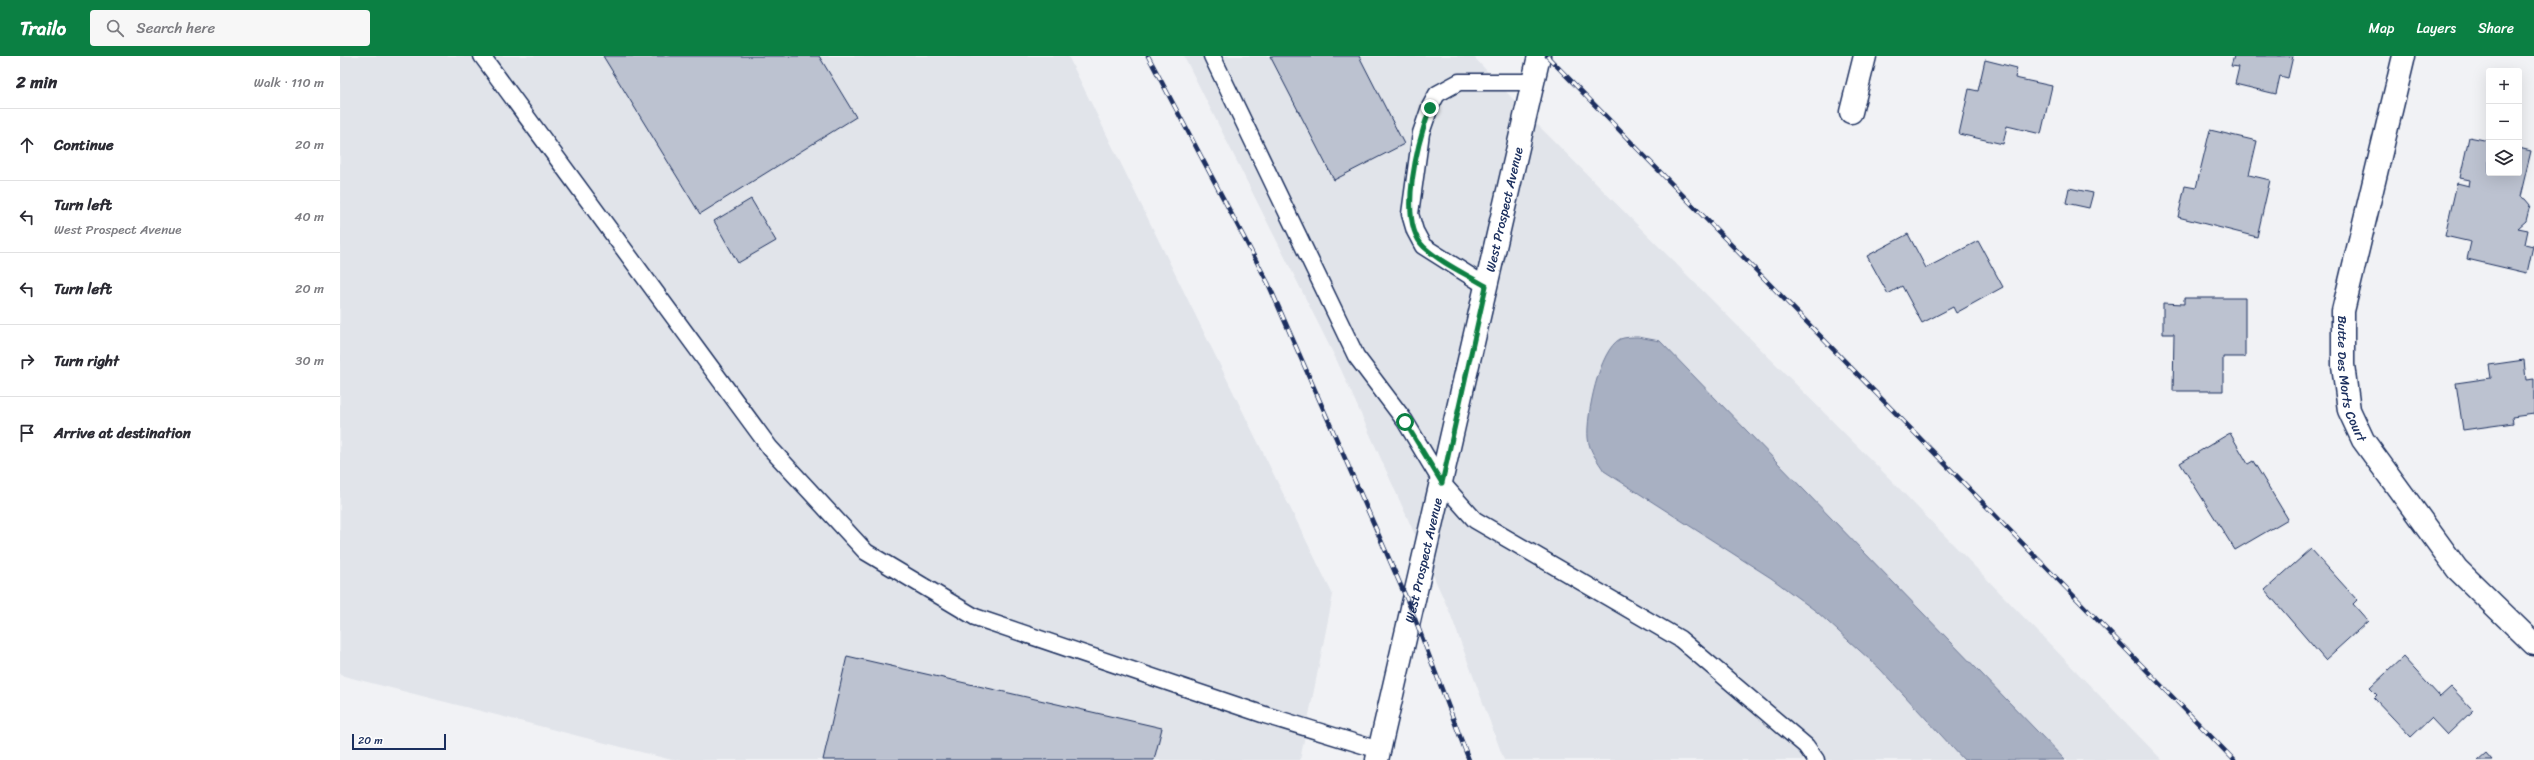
<!DOCTYPE html>
<html lang="en">
<head>
<meta charset="utf-8">
<style>
	:root { --surface:#fff; --page:#f7f7f7; --text:#2b2b33; --muted:#7c7c81; --line:#e1e1e2; --accent:#0b8043 }
	body { margin:0; font-family:Sriracha,sans-serif; background:var(--page); color:var(--text) }
	.controls { position:absolute; right:12px; top:12px; display:grid; overflow:hidden; border-radius:4px; box-shadow:0 4px 16px #0002 }
	.controls button { width:36px; height:36px; display:grid; place-items:center; padding:0; border:0; border-bottom:1px solid var(--line); background:var(--surface); color:var(--text); font:20px sans-serif }
	.scale { position:absolute; left:12px; bottom:10px; width:94px; box-sizing:border-box; padding-left:4px; border:2px solid #1b2f5e; border-top:0; font-size:11px; line-height:14px; white-space:nowrap; color:#1b2f5e; -webkit-text-stroke:3px #fff; paint-order:stroke }
	.stop { position:absolute; width:12px; height:12px; margin:-9px; border:3px solid #0b8043; border-radius:50%; background:#fff }
	.stop.end { background:#0b8043; border-color:#fff; box-shadow:0 1px 4px #0008 }
	.list { margin:0; padding:0; list-style:none }
	h2 { display:flex; justify-content:space-between; align-items:center; height:52px; margin:0; padding:0 16px; font-size:17px }
	h2 small { font-size:13px; font-weight:400; color:var(--muted) }
	.list li { display:grid; grid-template-columns:26px 1fr auto; gap:12px; align-items:center; box-sizing:border-box; height:72px; padding:0 16px; border-top:1px solid var(--line) }
	.list b { display:block; font-size:15px; white-space:nowrap }
	.list p { margin:0; font-size:13px; white-space:nowrap; color:var(--muted) }
	.list em { font-size:13px; font-style:normal; color:var(--muted) }
	.icon { flex:none; width:22px; height:22px; fill:none; stroke:currentColor; stroke-width:2; stroke-linecap:round; stroke-linejoin:round }
	.map { position:relative; flex:none; width:2194px; height:704px; overflow:hidden }
	header { display:flex; align-items:center; gap:24px; box-sizing:border-box; height:56px; padding:0 20px; background:var(--accent); color:#fff }
	header strong { font-size:19px }
	nav { display:flex; gap:22px; margin-inline-start:auto; font-size:14px }
	.search { width:280px; height:36px; background:var(--page); display:flex; align-items:center; gap:10px; box-sizing:border-box; padding:0 14px; border-radius:4px; color:var(--muted); font-size:15px }
	main { display:flex }
	aside { flex:1; background:var(--surface) }
	.map>svg:first-child { display:block }
	.built { fill:#e1e4ea }
	.water { fill:#a8b0c2; stroke:#707c9a }
	.building { fill:#bcc2d0; stroke:#1b2f5e }
	.lines { fill:none; stroke-linecap:round; stroke-linejoin:round }
	.service-casing { stroke:#1b2f5e; stroke-width:19 }
	.minor-casing { stroke:#1b2f5e; stroke-width:25 }
	.secondary-casing { stroke:#1b2f5e; stroke-width:25 }
	.service { stroke:#fff; stroke-width:16 }
	.minor { stroke:#fff; stroke-width:22 }
	.secondary { stroke:#fff; stroke-width:22 }
	.rail-casing { stroke:#1b2f5e; stroke-width:4.5 }
	.rail { stroke:#fff; stroke-width:3; stroke-dasharray:9; stroke-linecap:butt }
	.route { stroke:#0b8043; stroke-width:5 }
	.labels { text-anchor:middle; dominant-baseline:central; stroke-width:3; stroke-linejoin:round; paint-order:stroke }
	.street-label { font-size:13px; fill:#1b2f5e; stroke:#fff }
</style>
</head>
<body>
<header>
<strong>Trailo</strong>
<div class="search"><svg class="icon" aria-label="search" viewBox="0 0 24 24"><circle cx="10" cy="10" r="6"/><path d="M15 15l6 6"/></svg>Search here</div>
<nav><a>Map</a><a>Layers</a><a>Share</a></nav>
</header>
<main>
<aside>
<h2>2 min<small>Walk · 110 m</small></h2>
<ul class="list">
<li><svg class="icon" aria-label="ahead" viewBox="0 0 24 24"><path d="M12 20V5M6 11l6-6 6 6"/></svg><div><b>Continue</b></div><em>20 m</em></li>
<li><svg class="icon" aria-label="left" viewBox="0 0 24 24"><path d="M17 20v-9H6M10 6l-5 5 5 5"/></svg><div><b>Turn left</b><p>West Prospect Avenue</p></div><em>40 m</em></li>
<li><svg class="icon" aria-label="left" viewBox="0 0 24 24"><path d="M17 20v-9H6M10 6l-5 5 5 5"/></svg><div><b>Turn left</b></div><em>20 m</em></li>
<li><svg class="icon" aria-label="right" viewBox="0 0 24 24"><path d="M7 20v-9h11M14 6l5 5-5 5"/></svg><div><b>Turn right</b></div><em>30 m</em></li>
<li><svg class="icon" aria-label="arrive" viewBox="0 0 24 24"><path d="M6 21V4h12l-3 4 3 4H6"/></svg><div><b>Arrive at destination</b></div></li>
</ul>
</aside>
<div class="map">
<svg width="2194" height="704" viewBox="0 0 2194 704">
	<rect width="100%" height="100%" fill="#f1f2f5"/>
	<filter id="ink" filterUnits="userSpaceOnUse"><feTurbulence type="fractalNoise" baseFrequency=".025" numOctaves="2"/><feDisplacementMap in="SourceGraphic" scale="8" xChannelSelector="R" yChannelSelector="G"/><feConvolveMatrix kernelMatrix="1 2 1 2 8 2 1 2 1" color-interpolation-filters="sRGB"/></filter>
	<g filter="url(#ink)">
		<path class="built" d="M0,0H728L993,539L960,704H332L0,619Z
			M844,0H1133L1185,56L1550,423L1822,704H1164L1110,557L998,307Z"/>
		<path class="water" d="M1298,281L1320,285L1725,704H1624L1540,613L1477,556L1431,522L1264,415C1258,405 1249,395 1248,382C1246,360 1259,294 1280,283C1285,281 1293,281 1298,281Z"/>
		<path class="building" d="M263,0H479L516,61L360,158Z
			M930,0H1019L1064,88L994,124Z
			M1894,0H1953L1948,22L1940,20L1936,38L1895,28L1899,11L1891,10Z
			M1645,4L1677,12L1675,22L1712,30L1701,78L1667,70L1663,88L1619,78L1629,33L1638,35Z
			M1870,74L1917,85L1909,119L1930,124L1917,181L1838,161L1845,130L1856,132Z
			M2129,81L2149,85V117H2179V92L2191,95L2180,141L2185,143L2190,149L2186,165L2178,172L2188,174L2185,188L2193,190L2187,217L2127,203L2131,186L2105,180L2117,127L2129,130L2130,124L2120,122Z
			M1729,132L1753,137L1749,152L1726,147Z
			M411,143L436,185L398,207L374,165Z
			M1568,178L1586,212L1638,185L1663,231L1616,257L1613,251L1582,267L1562,230L1548,238L1527,200Z
			M1844,242H1905V301H1883V335H1833L1834,278H1823V247L1844,248Z
			M2184,304L2186,324L2194,323V358L2172,361L2173,367L2123,374L2116,327L2151,322L2149,309Z
			M1890,377L1908,408L1913,405L1948,463L1895,494L1840,407Z
			M1971,493L2017,544L2013,548L2028,565L1985,604L1925,534Z
			M507,600L822,672L814,704H483Z
			M2063,601L2100,641L2111,631L2133,654L2107,679L2091,662L2071,681L2034,642L2037,639L2030,632Z
			M2146,697L2152,704H2138Z"/>
		<g class="lines">
			<defs>
				<path id="service" d="M142,0L430,392L526,496L635,561L925,659L1039,694
					M872,0L1016,300L1065,365L1102,427L1135,464L1340,583L1466,690L1476,704
					M1146,230L1083,190L1075,175L1070,158L1081,77L1090,51L1097,38L1119,26H1193"/>
				<g id="minor">
					<path id="s1" d="M2064,0L2003,255V309L2009,354L2023,384L2117,513L2194,588"/>
					<path d="M1511,56L1525,0"/>
				</g>
				<g id="secondary">
					<path id="s2" d="M1037,704L1199,0"/>
				</g>
			</defs>
			<use href="#service" class="service-casing"/>
			<use href="#minor" class="minor-casing"/>
			<use href="#secondary" class="secondary-casing"/>
			<use href="#service" class="service"/>
			<use href="#minor" class="minor"/>
			<use href="#secondary" class="secondary"/>
			<defs>
				<path id="rail" d="M808,0L928,227L1072,555L1129,704
					M1207,0L1894,704"/>
			</defs>
			<use href="#rail" class="rail-casing"/>
			<use href="#rail" class="rail"/>
		</g>
	</g>
	<g class="lines" filter="url(#ink)">
		<path class="route" d="M1065,366L1102,427L1146,230C1126,218 1101,207 1084,191C1056,164 1079,83 1090,52"/>
	</g>
	<g class="labels">
		<g class="street-label">
			<text stroke="none"><textPath href="#s2" startOffset="565">West Prospect Avenue</textPath></text>
			<text stroke="none"><textPath href="#s1" startOffset="331">Butte Des Morts Court</textPath></text>
			<text stroke="none"><textPath href="#s2" startOffset="205">West Prospect Avenue</textPath></text>
		</g>
	</g>
</svg>
<div class="controls">
<button>+</button>
<button>−</button>
<button><svg class="icon" aria-label="layers" viewBox="0 0 24 24"><path d="M12 4l9 5-9 5-9-5zM3 14l9 5 9-5"/></svg></button>
</div>
<div class="scale">20 m</div>
<div class="stop" style="left:1065px;top:366px"></div>
<div class="stop end" style="left:1090px;top:52px"></div>
</div>
</main>
</body>
</html>
